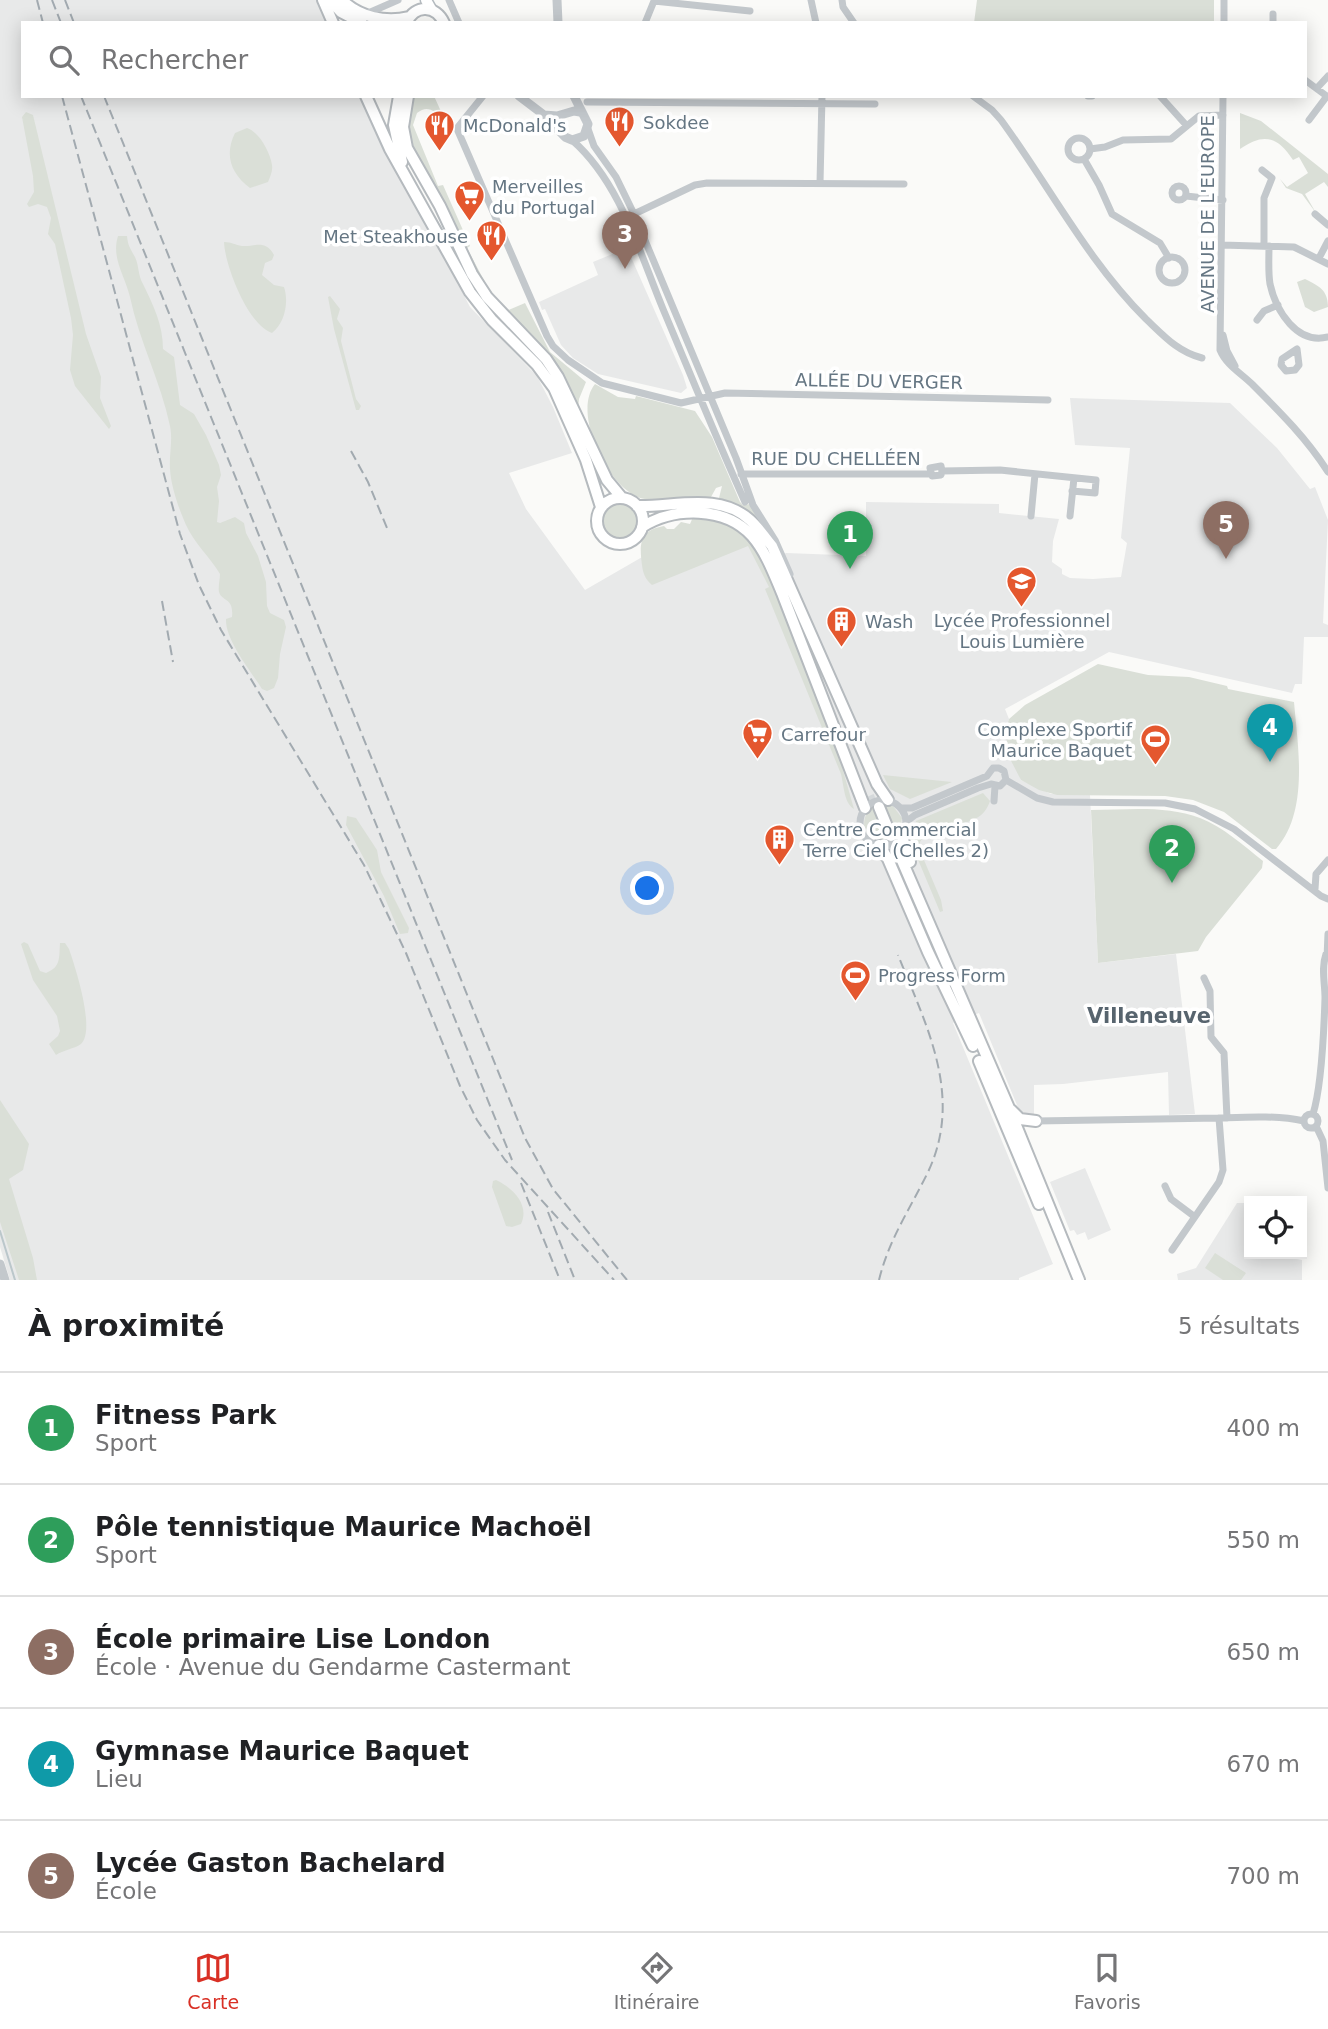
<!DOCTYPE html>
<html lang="fr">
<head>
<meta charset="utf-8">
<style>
	:root { --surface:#fff; --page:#f2f2f2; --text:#202124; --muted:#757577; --line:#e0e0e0; --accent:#d93025 }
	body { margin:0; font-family:"DejaVu Sans",sans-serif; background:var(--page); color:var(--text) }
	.controls { position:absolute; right:21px; bottom:21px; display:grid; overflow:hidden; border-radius:0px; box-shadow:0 4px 18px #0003 }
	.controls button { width:63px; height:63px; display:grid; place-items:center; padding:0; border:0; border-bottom:2px solid var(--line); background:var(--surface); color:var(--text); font:35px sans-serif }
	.you { position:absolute; left:648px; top:889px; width:24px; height:24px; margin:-18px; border:5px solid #fff; border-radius:50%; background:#1a73e8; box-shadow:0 0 0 10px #1a73e833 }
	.badge { display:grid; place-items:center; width:46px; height:46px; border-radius:50%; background:var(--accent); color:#fff; font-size:23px; font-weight:700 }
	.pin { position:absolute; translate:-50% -58px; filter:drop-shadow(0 2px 4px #0008) }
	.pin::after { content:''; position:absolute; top:37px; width:24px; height:21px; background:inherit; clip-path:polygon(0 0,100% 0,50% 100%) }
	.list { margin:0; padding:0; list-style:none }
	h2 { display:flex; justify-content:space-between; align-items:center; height:91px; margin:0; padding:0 28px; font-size:30px }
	h2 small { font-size:23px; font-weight:400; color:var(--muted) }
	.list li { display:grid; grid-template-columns:46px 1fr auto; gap:21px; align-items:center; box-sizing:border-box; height:112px; padding:0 28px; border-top:2px solid var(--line) }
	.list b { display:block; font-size:26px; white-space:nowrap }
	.list p { margin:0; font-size:23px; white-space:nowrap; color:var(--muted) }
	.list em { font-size:23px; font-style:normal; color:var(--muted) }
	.icon { flex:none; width:38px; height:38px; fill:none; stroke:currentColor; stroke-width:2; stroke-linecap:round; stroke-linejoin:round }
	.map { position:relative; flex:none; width:1328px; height:1280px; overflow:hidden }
	.search { position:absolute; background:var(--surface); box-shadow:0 4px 18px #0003; left:21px; right:21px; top:21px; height:77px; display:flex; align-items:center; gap:18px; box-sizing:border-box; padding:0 24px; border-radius:0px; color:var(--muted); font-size:26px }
	.sheet { height:651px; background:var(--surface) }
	nav { display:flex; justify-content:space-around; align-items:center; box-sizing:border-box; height:98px; border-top:2px solid var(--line); background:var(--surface); font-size:19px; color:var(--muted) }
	nav a { display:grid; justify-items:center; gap:4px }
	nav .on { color:var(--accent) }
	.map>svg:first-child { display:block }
	.built { fill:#e8e9e9 }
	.green { fill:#dadfd7 }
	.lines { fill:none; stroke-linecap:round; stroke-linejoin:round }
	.stream { stroke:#bbc7cb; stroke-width:2 }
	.primary-tunnel { stroke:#d5d9db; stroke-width:10; stroke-dasharray:10 5; stroke-linecap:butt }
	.secondary-casing { stroke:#b3babf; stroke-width:13 }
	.primary-casing { stroke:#b5babe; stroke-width:14 }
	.minor { stroke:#c3c8cc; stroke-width:7 }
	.tertiary { stroke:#c3c8cc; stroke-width:9 }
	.secondary { stroke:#fff; stroke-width:10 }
	.primary { stroke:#fff; stroke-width:10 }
	.rail { stroke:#a2aab0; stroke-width:2; stroke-dasharray:10 5; stroke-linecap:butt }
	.labels { text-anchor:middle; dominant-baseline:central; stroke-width:7; stroke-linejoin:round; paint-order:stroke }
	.poi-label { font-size:18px; fill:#657683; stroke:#fff; text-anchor:start }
	.street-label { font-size:18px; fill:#657683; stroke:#fff }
	.quarter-label { font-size:21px; font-weight:bold; fill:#57646e; stroke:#fff }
</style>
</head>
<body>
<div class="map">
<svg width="1328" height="1280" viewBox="0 0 1328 1280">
	<rect width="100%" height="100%" fill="#fafaf8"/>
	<path class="built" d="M0,0H319L329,23H23V96H362L470,307L537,376L553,407L572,453L509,473L526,509L585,590L689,530L734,525L766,562L786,553L866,556V502L999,504V513L1059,519L1053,541L1052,562L1062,569V574L1070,578L1093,579L1121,577L1127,543L1121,538L1130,448L1075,445L1070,398L1230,403L1277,448L1310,489L1315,487L1328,520L1323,623L1328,625V637H1304L1302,684H1295L1292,693L1109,652L1005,709L1009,719L1006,728L1021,780L1051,794L1090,795L1098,963L1176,954L1195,1114L1169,1115L1168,1072L1063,1084L1034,1085V1115H1026L1021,1112L1017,1105L979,1013L953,1023L1053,1264L1019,1278V1280H10L0,1247Z
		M627,248L683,375L687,388L681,393L598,374L573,358L561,345L545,309L542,310L539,302L598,275L593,262Z
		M1085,1168L1111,1230L1088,1240L1085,1232L1077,1235L1074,1230L1070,1231L1050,1182Z
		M1237,1203H1249V1254H1296L1297,1259L1302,1260V1280H1178L1177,1274L1196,1268Z"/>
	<path class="green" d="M977,0H1214V23H974Z
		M410,96H434L444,118C434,112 428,104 417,113L413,125L438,186L443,185L470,246L467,248L487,286L506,311L525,303L550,352L586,382L579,399L578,410L567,387L489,297L412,153L405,120Z
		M26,112L33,115L86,334L101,377L100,398L111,426L109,429L75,386L70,370L73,335L71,318L55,244L48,234L51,218L47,207L38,204L29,207L27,204L34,192L33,176L22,117Z
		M1240,113L1261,121L1328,174V187L1324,182L1305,194L1316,213L1302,194L1286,188L1280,179L1287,187L1308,173L1299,157L1293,160C1278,137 1264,132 1240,149Z
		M247,128C259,132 270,152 272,165C273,171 270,177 268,182L250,188C231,174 224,155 235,133Z
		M118,236H127C128,246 130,248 135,257C139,265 138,276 143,284C153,305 163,324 163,349L174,357L180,405L194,414L206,435L219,465L221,475L217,487L219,501L217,522L220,523L235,517L244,523L246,533L258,556L266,582L267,606L270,613L284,620L286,627L280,654L278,678L274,688L267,691L262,689C251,671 225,640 226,619L232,617C234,597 222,602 219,592C218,587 220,579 220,574C210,557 194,543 186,525C179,509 171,487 170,469C169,454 173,441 170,426C161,382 139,341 130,297C125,276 111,258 118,236Z
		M224,242C232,242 235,245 242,246C255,247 265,239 274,255L272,260L265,263L262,275L274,285L284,287C289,302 285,323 272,333C248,325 225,266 224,242Z
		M1305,279C1319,286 1328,290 1328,307L1314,312L1305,307L1297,282Z
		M330,296L340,309L337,319L343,328L341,341L356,399L361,406L359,410H356L334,329L328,297Z
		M595,384L618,397L635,399L636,396L695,411L712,437L740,502L743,505L750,504L772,542L718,502L722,486L716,488L711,497C692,498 663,503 645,499C609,493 571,413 595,384Z
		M600 521a19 19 0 1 1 38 0a19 19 0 1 1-38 0Z
		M693,517L713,518L729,524L749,542L761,559L791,629L840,760L854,809C844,803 844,786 841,774L765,589L769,587L748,546L652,585C645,579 643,573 642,565C639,543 640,530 664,526L667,529H674L681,522L690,524Z
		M1098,664L1148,675L1189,677L1227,686L1228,689L1294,702C1298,748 1309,811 1276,849H1272L1224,812L1193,800L1165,796L1057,795L1039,790L1021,780L1008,755L1006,728L1009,719L1025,705Z
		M883,775L952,782L910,799L890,789Z
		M983,793L990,801C979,835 936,816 920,842L921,853L941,900L943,911L940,912L911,843L916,821Z
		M880,803L893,806L902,818L899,834L886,841L872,838L864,826C864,814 869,807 880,803Z
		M1091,810C1126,810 1166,805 1200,818C1223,827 1243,845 1263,861L1262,868L1206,937L1198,951L1098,963Z
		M347,816L356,818L377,850L381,872L409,928L408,933L400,934L384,896L346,825Z
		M24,942L28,944L40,971L46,973C61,967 59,958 60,943H65L69,949C75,966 96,1030 81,1044C74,1049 63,1050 56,1055L49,1044L58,1036L60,1031L57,1016L33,980L21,944Z
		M0,1100L29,1144L23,1170L9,1179L33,1258L37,1280H19L0,1222Z
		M496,1180C513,1188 530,1205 521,1224L512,1227L506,1226L492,1187L493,1181Z
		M1215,1253L1246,1273L1241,1280H1223L1205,1268Z"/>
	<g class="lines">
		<path class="stream" d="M0,1231L15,1280"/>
		<path class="primary-tunnel" d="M869,796L875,809
			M887,838L892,851"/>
		<defs>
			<path id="secondary" d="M426,0L431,9"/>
			<path id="primary" d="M323,0L333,23
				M330,0L341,12L362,23
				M342,0C359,17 386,23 409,17
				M407,22C415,4 436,5 444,23
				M366,96L390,149L470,292L492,320L537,365L554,388L586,460L601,507
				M399,96L394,125L402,162
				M408,96L403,127L407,148L440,206L472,274L487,297L546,359L558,377L607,480L622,498
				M597 521a23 23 0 1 1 46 0a23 23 0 1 1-46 0Z
				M637,506C675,507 719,492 750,520C759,528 765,538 772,546L877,784L888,800
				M642,527C674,507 725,506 752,536C766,552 774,574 782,593L865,808
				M879,807L891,836
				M902,837L910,862
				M879,845L888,859L928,952L973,1046
				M897,849L1009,1108L1079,1280
				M979,1061L1039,1204
				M1011,1110L1020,1119L1036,1121"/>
		</defs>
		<use href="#secondary" class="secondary-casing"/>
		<use href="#primary" class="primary-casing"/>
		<path class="minor" d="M449,0L459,23
			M811,0L816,23
			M842,0L843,7L854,23
			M366,14L398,0
			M1273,14V23
			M645,23L654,1L750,11
			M1224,23V0
			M1305,80L1328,97
			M1317,88L1328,76
			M483,96L458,127V131L547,336L553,346L568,360L602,383L681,403L725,393L1048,400
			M973,96L992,110L1001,120C1050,187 1087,260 1146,319C1164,336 1178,352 1202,358
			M1088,96H1092
			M1160,96L1187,126
			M1223,96L1220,350C1226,365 1242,374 1253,385C1280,412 1308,440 1328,472
			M587,102L875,104
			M1309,120L1327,96
			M588,129L594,146L616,177L634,214L736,458L753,505L775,540L790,574
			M1068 149a11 11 0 1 1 22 0a11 11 0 1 1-22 0Z
			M572,140C620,182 639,251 663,309C690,373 716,438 745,502
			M1090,149L1105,147L1123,140L1171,139L1199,116L1223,115
			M1084,159L1099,185L1112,214L1160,243L1169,258
			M1262,170L1272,178L1264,198V246
			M820,183L822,96
			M1172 193a7 7 0 1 1 14 0a7 7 0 1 1-14 0Z
			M1186,196L1223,200
			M1315,214L1328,225
			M632,215L695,185L707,183L904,184
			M1222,245L1294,247L1328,264
			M1269,246C1269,259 1268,272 1270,284C1276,311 1297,345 1328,337
			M1159 270a13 13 0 1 1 26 0a13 13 0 1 1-26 0Z
			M1319,258L1328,241
			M1257,320L1264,311L1278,305
			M1223,335L1227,351L1235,366
			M1297,349L1299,365L1295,370L1286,371L1281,365L1282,359Z
			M942,471L941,466L930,468L932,476L941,475L942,471L1000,470L1096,480L1095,493L1072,491
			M741,474H930
			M1031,516L1035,474
			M1070,516L1074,478
			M1006,780L1037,798L1053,802L1165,803L1195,809L1234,829L1321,896L1328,899
			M860 823a23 23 0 1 1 46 0a23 23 0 1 1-46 0Z
			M994,801L995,786
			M901,808H912L987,776L993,768H999L1004,771L1006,780
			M906,822L915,815L978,788L991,784L1000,786L1006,780
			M1315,889L1316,874L1328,860
			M1327,958L1328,934
			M1204,978L1210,991L1211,1037L1224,1053L1227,1118
			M1313,1114C1322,1085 1324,1030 1325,998C1325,983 1321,968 1326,954
			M1304 1121a7 7 0 1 1 14 0a7 7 0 1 1-14 0Z
			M1036,1121L1219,1118C1246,1117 1276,1115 1304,1121
			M1316,1126L1323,1141L1328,1188
			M1165,1186L1171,1199L1195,1217
			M1172,1250L1219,1182L1223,1170L1219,1118"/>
		<path class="tertiary" d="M557,0L558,23
			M519,96L544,115L565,137L572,140L584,136L588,124L574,96
			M544,115L557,116L574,111L580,112
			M0,1264L5,1280"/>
		<use href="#secondary" class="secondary"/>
		<use href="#primary" class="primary"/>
		<path class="rail" d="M37,0L43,23
			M52,0L61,23
			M65,0L74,23
			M62,96L180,534L199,585L221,630L364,865L406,953L460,1086L477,1120L505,1160L614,1280
			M81,96L512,1160
			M104,96L525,1138L553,1189L627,1280
			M351,451L368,482L387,528
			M162,601L173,662
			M521,1183L560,1280
			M548,1212L575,1280
			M879,1280C889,1239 910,1209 928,1172C964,1096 926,1025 898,955"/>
	</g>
	<defs>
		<symbol id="restaurant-pin" viewBox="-11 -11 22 30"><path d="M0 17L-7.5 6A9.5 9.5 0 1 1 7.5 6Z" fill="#e4572e" stroke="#fff"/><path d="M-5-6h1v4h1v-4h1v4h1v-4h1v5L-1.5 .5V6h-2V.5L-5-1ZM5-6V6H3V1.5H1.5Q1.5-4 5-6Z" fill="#fff"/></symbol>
		<symbol id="supermarket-pin" viewBox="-11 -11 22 30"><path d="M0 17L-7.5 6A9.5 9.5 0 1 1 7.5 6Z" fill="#e4572e" stroke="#fff"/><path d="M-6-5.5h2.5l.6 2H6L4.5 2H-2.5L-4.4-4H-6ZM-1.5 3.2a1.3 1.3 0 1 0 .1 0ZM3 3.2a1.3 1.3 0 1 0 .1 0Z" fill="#fff"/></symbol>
		<symbol id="school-pin" viewBox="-11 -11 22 30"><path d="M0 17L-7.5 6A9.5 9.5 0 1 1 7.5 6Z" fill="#e4572e" stroke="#fff"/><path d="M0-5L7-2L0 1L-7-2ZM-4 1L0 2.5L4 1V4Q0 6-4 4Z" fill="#fff"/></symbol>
		<symbol id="building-pin" viewBox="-11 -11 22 30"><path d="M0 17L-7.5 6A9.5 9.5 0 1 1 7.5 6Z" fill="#e4572e" stroke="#fff"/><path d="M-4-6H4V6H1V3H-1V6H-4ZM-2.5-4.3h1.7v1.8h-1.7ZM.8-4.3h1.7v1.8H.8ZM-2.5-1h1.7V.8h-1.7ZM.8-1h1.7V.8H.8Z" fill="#fff"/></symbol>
		<symbol id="stadium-pin" viewBox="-11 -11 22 30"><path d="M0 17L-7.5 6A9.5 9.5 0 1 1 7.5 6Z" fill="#e4572e" stroke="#fff"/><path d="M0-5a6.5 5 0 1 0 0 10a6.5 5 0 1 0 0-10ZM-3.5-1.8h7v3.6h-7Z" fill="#fff"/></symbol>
	</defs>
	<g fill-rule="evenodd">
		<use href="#restaurant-pin" x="602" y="104" width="35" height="47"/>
		<use href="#restaurant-pin" x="422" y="108" width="35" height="47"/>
		<use href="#supermarket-pin" x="452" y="178" width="35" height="47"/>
		<use href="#restaurant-pin" x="474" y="218" width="35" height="47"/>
		<use href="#school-pin" x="1004" y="564" width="35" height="47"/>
		<use href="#building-pin" x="824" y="604" width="35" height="47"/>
		<use href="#supermarket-pin" x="740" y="716" width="35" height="47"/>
		<use href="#stadium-pin" x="1138" y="722" width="35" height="47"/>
		<use href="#building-pin" x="762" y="822" width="35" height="47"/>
		<use href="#stadium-pin" x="838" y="958" width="35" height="47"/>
	</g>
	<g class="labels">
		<g class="poi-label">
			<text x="643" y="122">Sokdee</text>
			<text x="463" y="125">McDonald's</text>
			<text x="492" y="186">Merveilles<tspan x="492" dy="21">du Portugal</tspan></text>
			<text x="468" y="236" text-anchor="end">Met Steakhouse</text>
			<text x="1022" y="620" text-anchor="middle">Lycée Professionnel<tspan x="1022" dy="21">Louis Lumière</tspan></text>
			<text x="865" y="621">Wash</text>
			<text x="1132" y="729" text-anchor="end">Complexe Sportif<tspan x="1132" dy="21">Maurice Baquet</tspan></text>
			<text x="781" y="734">Carrefour</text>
			<text x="803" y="829">Centre Commercial<tspan x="803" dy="21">Terre Ciel (Chelles 2)</tspan></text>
			<text x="878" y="975">Progress Form</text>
		</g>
		<g class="street-label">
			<text transform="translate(1207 214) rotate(-90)">AVENUE DE L'EUROPE</text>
			<text transform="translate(879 381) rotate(1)">ALLÉE DU VERGER</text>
			<text x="836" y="458">RUE DU CHELLÉEN</text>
		</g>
		<g class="quarter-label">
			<text x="1149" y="1016">Villeneuve</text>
		</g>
	</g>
</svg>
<div class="controls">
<button><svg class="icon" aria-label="locate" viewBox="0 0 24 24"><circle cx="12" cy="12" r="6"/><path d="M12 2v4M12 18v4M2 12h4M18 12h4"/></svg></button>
</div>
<div class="you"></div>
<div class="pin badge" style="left:850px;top:569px;background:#2e9e5b">1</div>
<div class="pin badge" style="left:1172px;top:883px;background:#2e9e5b">2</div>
<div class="pin badge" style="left:625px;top:269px;background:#8d6e63">3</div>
<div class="pin badge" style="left:1270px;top:762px;background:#0f9aa8">4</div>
<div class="pin badge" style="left:1226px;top:559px;background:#8d6e63">5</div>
<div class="search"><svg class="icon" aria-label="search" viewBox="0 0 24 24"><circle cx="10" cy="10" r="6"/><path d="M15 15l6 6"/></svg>Rechercher</div>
</div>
<section class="sheet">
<h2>À proximité<small>5 résultats</small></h2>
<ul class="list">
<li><span class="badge" style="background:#2e9e5b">1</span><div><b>Fitness Park</b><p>Sport</p></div><em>400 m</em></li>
<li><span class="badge" style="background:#2e9e5b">2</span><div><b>Pôle tennistique Maurice Machoël</b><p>Sport</p></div><em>550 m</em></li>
<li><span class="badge" style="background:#8d6e63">3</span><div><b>École primaire Lise London</b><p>École · Avenue du Gendarme Castermant</p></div><em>650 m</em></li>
<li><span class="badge" style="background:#0f9aa8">4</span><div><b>Gymnase Maurice Baquet</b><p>Lieu</p></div><em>670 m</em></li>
<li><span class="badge" style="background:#8d6e63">5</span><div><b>Lycée Gaston Bachelard</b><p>École</p></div><em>700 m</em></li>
</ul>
</section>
<nav>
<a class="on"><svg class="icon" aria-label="map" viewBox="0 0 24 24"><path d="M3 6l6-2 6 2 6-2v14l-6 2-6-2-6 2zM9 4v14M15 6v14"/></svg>Carte</a>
<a><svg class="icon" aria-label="directions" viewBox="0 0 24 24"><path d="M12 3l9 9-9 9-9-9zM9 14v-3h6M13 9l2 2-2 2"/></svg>Itinéraire</a>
<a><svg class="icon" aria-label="saved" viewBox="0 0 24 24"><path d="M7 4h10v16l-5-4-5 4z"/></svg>Favoris</a>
</nav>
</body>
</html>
